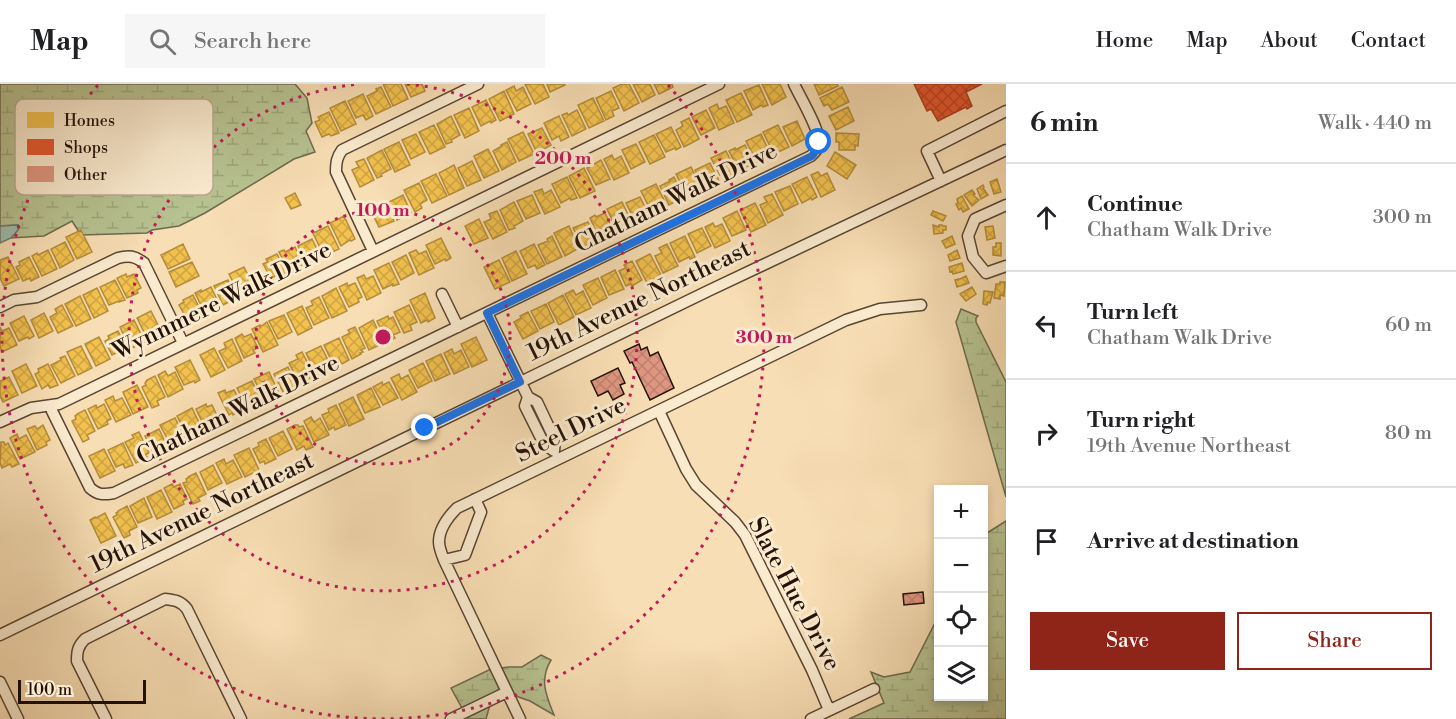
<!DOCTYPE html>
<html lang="en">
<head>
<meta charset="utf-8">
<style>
	:root { --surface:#fff; --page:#f6f6f6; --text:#202124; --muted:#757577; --line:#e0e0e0; --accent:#8f2418 }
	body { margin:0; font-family:"Libre Bodoni",serif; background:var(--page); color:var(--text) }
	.controls { position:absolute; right:18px; bottom:18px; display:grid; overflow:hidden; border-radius:0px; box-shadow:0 3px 9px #0003 }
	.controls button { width:54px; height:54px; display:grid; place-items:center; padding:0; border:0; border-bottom:2px solid var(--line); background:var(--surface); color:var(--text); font:30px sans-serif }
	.scale { position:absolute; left:18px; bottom:15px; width:128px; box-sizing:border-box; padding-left:6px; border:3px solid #241209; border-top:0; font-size:16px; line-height:21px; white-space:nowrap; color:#241209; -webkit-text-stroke:4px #faeace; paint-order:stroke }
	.stop { position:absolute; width:18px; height:18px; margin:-14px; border:4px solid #1a73e8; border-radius:50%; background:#fff }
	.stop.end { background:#1a73e8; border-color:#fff; box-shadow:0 2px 6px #0008 }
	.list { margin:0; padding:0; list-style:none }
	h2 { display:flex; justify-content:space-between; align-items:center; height:78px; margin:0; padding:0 24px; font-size:26px }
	h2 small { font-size:20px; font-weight:400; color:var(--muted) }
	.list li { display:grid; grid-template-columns:39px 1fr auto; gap:18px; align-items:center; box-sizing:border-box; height:108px; padding:0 24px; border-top:2px solid var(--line) }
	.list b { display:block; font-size:22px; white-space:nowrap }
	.list p { margin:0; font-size:20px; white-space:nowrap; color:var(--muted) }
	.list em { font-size:20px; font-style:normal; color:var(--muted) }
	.actions { display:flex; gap:12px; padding:18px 24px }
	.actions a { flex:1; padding:14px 0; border:2px solid var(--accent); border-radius:0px; text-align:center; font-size:21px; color:var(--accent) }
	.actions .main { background:var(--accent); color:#fff }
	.icon { flex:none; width:33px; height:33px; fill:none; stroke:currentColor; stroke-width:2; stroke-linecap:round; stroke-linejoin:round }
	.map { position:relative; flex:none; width:1006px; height:635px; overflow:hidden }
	header { display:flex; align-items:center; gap:36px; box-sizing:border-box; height:84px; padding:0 30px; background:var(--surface); border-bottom:2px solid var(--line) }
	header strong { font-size:28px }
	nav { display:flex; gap:33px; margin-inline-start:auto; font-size:21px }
	.search { width:420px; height:54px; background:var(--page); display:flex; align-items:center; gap:15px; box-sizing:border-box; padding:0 21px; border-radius:0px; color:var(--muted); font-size:22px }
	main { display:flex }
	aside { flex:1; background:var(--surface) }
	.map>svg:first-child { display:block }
	.wetland { fill:url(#wetland-marsh); stroke:#6e6a4d; stroke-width:1.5 }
	.water { fill:#9dbcad; stroke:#6d786b; stroke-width:1.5 }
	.homes { fill:url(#homes-cross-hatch); stroke:#b48c39; stroke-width:1.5 }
	.shops { fill:url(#shops-cross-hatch); stroke:#aa4223; stroke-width:1.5 }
	.building { fill:url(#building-cross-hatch); stroke:#241209; stroke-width:1.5 }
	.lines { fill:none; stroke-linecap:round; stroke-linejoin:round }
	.minor-casing { stroke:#594534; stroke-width:13 }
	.minor { stroke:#faeace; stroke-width:10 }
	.route { stroke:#1a73e8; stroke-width:8 }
	.ring { fill:none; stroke:#c2185b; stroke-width:3; stroke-dasharray:3 6 }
	.labels { text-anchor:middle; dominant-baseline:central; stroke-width:6; stroke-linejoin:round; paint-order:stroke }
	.street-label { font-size:24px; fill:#241209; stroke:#faeace }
	.key { fill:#faeace; stroke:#baa993; stroke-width:1.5 }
	.key-label { font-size:16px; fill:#241209 }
	.centre { fill:#c2185b; stroke:#faeace; stroke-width:3 }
	.ring-label { font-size:18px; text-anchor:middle; font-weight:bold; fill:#c2185b; stroke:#faeace; stroke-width:6; stroke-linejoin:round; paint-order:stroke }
</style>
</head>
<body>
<header>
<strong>Map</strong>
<div class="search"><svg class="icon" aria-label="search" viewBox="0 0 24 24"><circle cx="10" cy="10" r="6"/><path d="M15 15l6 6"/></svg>Search here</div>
<nav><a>Home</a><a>Map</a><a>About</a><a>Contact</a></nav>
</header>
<main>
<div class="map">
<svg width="1006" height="635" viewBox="0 0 1006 635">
	<defs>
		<pattern id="wetland-marsh" width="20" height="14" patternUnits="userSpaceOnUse" patternTransform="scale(1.5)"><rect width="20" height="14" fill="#b7c291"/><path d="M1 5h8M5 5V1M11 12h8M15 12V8" fill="none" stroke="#9da67c"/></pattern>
		<pattern id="homes-cross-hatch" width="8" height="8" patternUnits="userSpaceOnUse" patternTransform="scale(1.5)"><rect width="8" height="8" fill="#f2c14e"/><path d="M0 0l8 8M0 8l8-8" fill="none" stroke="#cfa543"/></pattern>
		<pattern id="shops-cross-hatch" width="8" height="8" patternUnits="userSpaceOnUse" patternTransform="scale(1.5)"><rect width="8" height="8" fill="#e4572e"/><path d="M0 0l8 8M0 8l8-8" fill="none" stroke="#b94725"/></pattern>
		<pattern id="building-cross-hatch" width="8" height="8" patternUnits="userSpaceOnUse" patternTransform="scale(1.5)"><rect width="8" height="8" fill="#df9680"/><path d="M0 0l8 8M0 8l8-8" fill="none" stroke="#bf806d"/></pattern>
	</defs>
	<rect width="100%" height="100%" fill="#f8deb4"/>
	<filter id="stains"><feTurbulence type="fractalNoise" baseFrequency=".00333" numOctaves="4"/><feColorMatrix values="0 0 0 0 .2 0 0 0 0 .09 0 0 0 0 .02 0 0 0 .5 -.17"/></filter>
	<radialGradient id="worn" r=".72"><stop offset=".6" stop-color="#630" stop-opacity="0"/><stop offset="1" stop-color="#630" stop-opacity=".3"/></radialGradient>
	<path class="wetland" d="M0,0H295L307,14L312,39L306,47L315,68L294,75L205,129L179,142L152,146L147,149L81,151L72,137L44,152L11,154L18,146V141L0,142Z
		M961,225L978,232L976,234V238L1006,298V413L956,238Z
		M1006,437V635H849L884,619L871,588L884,593L910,588L938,533V612H984V451Z
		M541,571L551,576C539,596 546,611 554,631L530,617L507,609L491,617L486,635H468L451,604L491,585L509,583H522Z"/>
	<path class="water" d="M18,141V146L11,154L0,159V142Z"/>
	<path class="homes" d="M383,0H401L408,15L393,22Z
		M405,0H422L425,7L411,13Z
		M525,0H543L549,13L535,20Z
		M547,0H564L565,1L550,8Z
		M622,0H629L639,19L624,27L613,4Z
		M633,0H650L655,11L642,18Z
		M654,0H672L673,3L659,10Z
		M762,0H780L786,13L772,21Z
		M814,0H837L838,2L819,11Z
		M759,1L768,21L763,23L762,21L753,26L744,7Z
		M514,2L516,7L523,3L531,20L517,27L506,6Z
		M381,3L391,23L376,30L367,12L377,7L376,5Z
		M842,3L849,18L832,26L828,20L824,22L820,14Z
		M504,7L514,30L500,37L489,15Z
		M611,7L619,24L612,27L614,32L606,36L596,14Z
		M741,9L752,31L737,38L726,16Z
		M363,10L373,32L366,36L363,31L356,34L348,17Z
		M593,14L604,37L589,44L578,21Z
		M486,16L496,36L491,39L490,37L481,42L472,23Z
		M345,17L356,40L341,47L330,24Z
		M717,20L719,25L726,22L734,39L719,46L709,24Z
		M848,23L854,37L836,46L829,32Z
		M469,24L479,47L465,54L454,31Z
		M577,26L586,45L572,52L562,31L567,29L568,31Z
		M706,26L715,44L701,51L692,33Z
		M329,28L339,49L331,52L329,50L322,53L315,38L320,36L318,33Z
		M451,32L460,51L451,56L452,58L446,60L437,40Z
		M559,32L569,53L561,57L559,52L552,56L544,39Z
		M689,34L699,55L684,63L676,46L683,42L681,38Z
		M797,37L805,55L792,62L783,43Z
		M434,41L445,63L430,70L419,48Z
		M778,41L789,63L774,70L763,48Z
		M671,43L681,63L676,66L675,64L666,68L656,50Z
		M542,44L551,61L537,69L528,50Z
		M523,48L534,70L519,77L508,55Z
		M836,49L859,50L858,62L855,61V66H839V58H836Z
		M416,50L425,68L411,75L402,56Z
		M761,50L769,67L762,70L765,75L757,79L746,57Z
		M654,51L665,73L650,80L639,58Z
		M399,58L410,81L395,88L384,65Z
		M507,58L516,78L502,86L493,67L502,62L501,61Z
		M636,60L645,78L631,85L622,66Z
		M745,61L754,80L739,87L729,67L735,64V66Z
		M488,65L499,87L484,94L474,72Z
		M382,66L391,85L381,90L382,92L377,94L367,74Z
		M726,67L737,89L729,92L727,88L720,91L711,74Z
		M835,68L856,81L847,95L827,82Z
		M612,71L614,76L621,72L629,89L614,96L604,75Z
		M364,75L374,96L360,103L352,86L359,83L356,78Z
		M601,76L610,95L596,101L587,84Z
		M472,77L481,96L467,102L458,84Z
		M710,79L719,97L704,104L695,86Z
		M454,81L464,104L449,111L439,89Z
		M691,83L702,105L687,112L676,90Z
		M584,84L595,107L580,114L569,92Z
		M818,88L821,92L827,89L835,106L821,113L811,91Z
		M436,90L447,112L432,119L421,97Z
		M567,93L577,114L571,116L570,114L561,119L552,100Z
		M674,93L684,113L669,121L660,102L670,97L669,96Z
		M807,93L817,113L812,116L811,114L802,119L792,100Z
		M997,95L1001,108L994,110L990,98Z
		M419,99L427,116L420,120L422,124L415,128L404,106Z
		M656,100L667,122L652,129L641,107Z
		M983,101L984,103L983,104L988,111L981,115L977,105Z
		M790,102L798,120L784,127L775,108Z
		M542,105L544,110L551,106L560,123L545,130L534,108Z
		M972,106L975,110L973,111L979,116L972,122L964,111Z
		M295,109L301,121L291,125L285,114Z
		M772,110L783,131L768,139L760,121L767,118L764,113Z
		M403,111L411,129L397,136L389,118Z
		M532,111L540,129L526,135L517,117Z
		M962,112L969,125L963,128L961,124L959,126L956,120L958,119L957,115Z
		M640,113L649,131L635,137L626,119Z
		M385,118L394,137L379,143L369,123L375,121L376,123Z
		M514,118L523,137L514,142L515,144L509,146L500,126Z
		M622,118L632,139L624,143L622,139L615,142L607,125Z
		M755,119L766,141L751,148L740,126Z
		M497,127L507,148L493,155L484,138L491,135L489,130Z
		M737,127L746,146L732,152L723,134Z
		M933,127L946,132L943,137L931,131Z
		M605,129L614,148L599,154L590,134L595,131L596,133Z
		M344,132L355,155L351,157L350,156L341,162L330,139Z
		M479,135L488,154L474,160L465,142Z
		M588,138L596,156L583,163L573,144Z
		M713,139L715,143L722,140L730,157L715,164L705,143Z
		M933,141L939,143V141H942L943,142H946V146H943V149L934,150Z
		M328,142L339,165L324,172L313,149Z
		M569,142L579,164L565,172L554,149Z
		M993,142L995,154L987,156L985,143Z
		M702,144L711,162L697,169L688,150Z
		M81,146L92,168L77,175L66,153Z
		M552,152L562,173L547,180L538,161L548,157L547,155Z
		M685,152L695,173L690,175L689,173L679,178L670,159Z
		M952,152L955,160L946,164L942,157Z
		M441,154L451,174L446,177L445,175L435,180L426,161Z
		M312,155L321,173L307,180L298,162Z
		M65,158L74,176L60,184L51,165Z
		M996,159H1001V172L993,171V163H996Z
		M183,160L190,175L168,185L161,171Z
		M534,160L545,181L537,185L535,181L528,184L520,167Z
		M667,160L678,182L663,189L655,172L662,169L659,164Z
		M295,163L304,182L297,185L296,184L289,188L279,168L284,166L285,168Z
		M48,166L57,185L42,192L32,172L37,169L38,171Z
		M416,166L419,170L426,167L434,184L419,191L409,169Z
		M957,166L960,174L950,177L948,171Z
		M516,167L527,190L512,197L502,174Z
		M277,170L287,190L279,194L277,191L271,194L263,180L268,178L266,175Z
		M650,170L661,191L647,199L636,177Z
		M406,171L414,189L401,196L392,178Z
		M8,173L19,195L4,202L0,194V176Z
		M29,173L39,193L31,197L30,194L23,197L16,183L20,181L19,178Z
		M499,176L510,198L495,205L484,183Z
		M632,177L642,196L632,202L631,200L626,202L619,187L626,184L624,181Z
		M192,178L199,192L176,203L169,188Z
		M389,179L399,200L393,202V200L383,205L374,186Z
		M962,179L964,187L953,190L952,187L950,188L949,183Z
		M244,183L255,205L240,212L229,190Z
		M615,186L624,205L609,211L601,193Z
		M126,190L127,193L134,190L141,204L137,206L138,209L127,214L117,194Z
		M364,191L366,195L373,192L381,209L367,216L357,194Z
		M966,192L969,199L957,203L955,196L958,195V196Z
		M598,194L607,214L593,221L583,201Z
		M115,196L125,216L119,218V217L109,221L100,203Z
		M228,196L237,214L223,221L214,202Z
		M1000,198H1005L1004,212L1000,211V215L994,214L996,200H1000Z
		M347,199L348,202L355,199L362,213L358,215L359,218L349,223L339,203Z
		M211,203L220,222L205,229L195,209L201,206V208Z
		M972,203L976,210L966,217L960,210Z
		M97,204L108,227L94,234L83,211Z
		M336,204L347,227L332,234L322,212Z
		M573,206L576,211L583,207L591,224L576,231L565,210Z
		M984,207L993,208L990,219L988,218L987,221L983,220Z
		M425,209L435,234L428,238L427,236L421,239L410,216Z
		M193,211L203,231L195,235L193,232L187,235L179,221L184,218L183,216Z
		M563,211L574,233L559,241L548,219Z
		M80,212L91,235L76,242L65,220Z
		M319,213L329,234L314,241L306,224L313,221L311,217Z
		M546,220L554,238L540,245L531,227Z
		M62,221L73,242L58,249L50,233L57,229L55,225Z
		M409,221L417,238L410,241L412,246L404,249L394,228Z
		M302,222L312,244L298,251L287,229Z
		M151,227L162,249L148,256L137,234Z
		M528,228L538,247L523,255L514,238L521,234L520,232Z
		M44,229L53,247L39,254L31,236Z
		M284,231L292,248L278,255L269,237Z
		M24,232L34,252L29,255L28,253L19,257L10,239Z
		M388,232L389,235L393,233L400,248L393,251L395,254L387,258L377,237Z
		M134,236L145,258L130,265L120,243Z
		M373,236L384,259L369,266L359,244Z
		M267,238L278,261L263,268L252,245L260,241V243Z
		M0,243L2,247L9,244L17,261L2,268L0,263Z
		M355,243L365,264L361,266L363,268L360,269L361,270L352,275L342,253L350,249L348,246Z
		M118,247L128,267L120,271L118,268L112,271L105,257L109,255L108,252Z
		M242,250L244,253L251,250L258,264L253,266L255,269L244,274L235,254Z
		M99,253L110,275L96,282L85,260Z
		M476,253L487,276L472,283L461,260Z
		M339,254L349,276L342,280L339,275L332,278L324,261Z
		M232,255L242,277L228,284L219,267L226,264L224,259Z
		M81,262L92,284L78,291L67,268Z
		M321,262L332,284L317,292L306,269Z
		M214,264L225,286L211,293L200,271Z
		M452,265L454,270L461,266L469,283L454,290L444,269Z
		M302,268L313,289L309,291L310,294L309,296L300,300L289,279L298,275L296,271Z
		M441,270L450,290L435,297L426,277Z
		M65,272L75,292L61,299L51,281L61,276L60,274Z
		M190,276L200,296L195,299L194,297L184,301L175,283Z
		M423,279L432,297L418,304L409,286Z
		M26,280L37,302L22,309L12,287Z
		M48,280L58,301L50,304L48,301L42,305L35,290L39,288L38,285Z
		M288,283L297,301L283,308L274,290Z
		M165,287L168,292L175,288L183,305L168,313L158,291Z
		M269,288L279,309L265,317L254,295Z
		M399,290L401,295L408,291L417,308L402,316L391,294Z
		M155,292L165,313L157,317L159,321L152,324L142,303L146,301L145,299L147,296Z
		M9,293L18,311L3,318L0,312V297Z
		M252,297L262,318L255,322L252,317L246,321L237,304Z
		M382,298L383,301L389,298L398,314L383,321L373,303Z
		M137,301L148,323L133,330L123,308Z
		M371,304L380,323L365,329L357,311Z
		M225,306L226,309L234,306L245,327L237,331L236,329L233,331L232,329L229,331L218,309Z
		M113,312L115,317L122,314L131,331L116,338L105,316Z
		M353,313L364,335L349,342L339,320Z
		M104,320L111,335L107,337L108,340L98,345L88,325L96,321L97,324Z
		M206,320L207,323L212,321L219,336L212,339L214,342L206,346L196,325Z
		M336,321L346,341L335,346L334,343L329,346L322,331L329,328L328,325Z
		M192,324L203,347L188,354L177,332Z
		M85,326L95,347L87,351L89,355L83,358L72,337L76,335L75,332L77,330Z
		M311,333L314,338L320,334L329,351L314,358L304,337Z
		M175,334L186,355L178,359L175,355L169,358L160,341Z
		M43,341L50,356L46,358L47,361L37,366L27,345L35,342L37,345Z
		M295,341H298L299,343L303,342L313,363L306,366L304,362L297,366L287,345Z
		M159,345L168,364L154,370L145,352Z
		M283,347L292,365L278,372L269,354Z
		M139,348L149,369L145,371L147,373L144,374V375L136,379L125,358L134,354L132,351Z
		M17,350L19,355L26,351L35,368L20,375L10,354Z
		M266,355L276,375L265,380L264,377L260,379L253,365L259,362L258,359Z
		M1,358H4L5,361L8,359L19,380L12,383L10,380L2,384L0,379Z
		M123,359L133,381L125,384L123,380L116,383L108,366Z
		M249,364L259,386L245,393L234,371Z
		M104,365L115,387L100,394L89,372Z
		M224,375L226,380L233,376L242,393L227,400L216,379Z
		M213,381L222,399L208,406L200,388Z
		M196,389L206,410L198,414L200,417L193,420L183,399L187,398L186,395L188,394V393Z
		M172,400L174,403L180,400L187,415L183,417L184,420L174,425L164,404Z
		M161,406L172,428L157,435L147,413Z
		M144,414L152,433L138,439L130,422Z
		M127,422L137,443L129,447L130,451L124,454L113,433L117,431L116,429L118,428V427Z
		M105,429L116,452L101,459L90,436L95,433L96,434Z"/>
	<path class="shops" d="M914,0H982L966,8L972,22L967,25L966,23L938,37L931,25L927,27Z"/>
	<path class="building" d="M639,260L641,266L647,263L650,272L658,268L674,304L650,316L632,278L630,279L624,267Z
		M618,284L625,299L620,301L624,310L613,316L608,307L598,312L591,297Z
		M923,508L924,519L904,521L903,510Z"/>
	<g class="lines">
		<defs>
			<path id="minor" d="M941,97L927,67L1006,27
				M1006,121L975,135L968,152L973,173L986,189L1006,182
				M373,167L336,88C336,78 337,73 342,66L478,0
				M442,210L458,243
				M0,223L14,216L37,213L118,174C129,171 135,172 144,179L183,259
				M487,229L528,313L537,318L555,356L554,367L544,360L525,322L528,313
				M52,322V327L90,404C98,411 103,411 114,409L811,72C815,68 818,65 819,59C820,46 800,13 794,0
				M659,327L686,385L696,401L735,438L745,451L812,586L829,626
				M0,338L31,324L59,320L719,0
				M444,476L465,471L481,428L475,415
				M0,551L708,207L1006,66
				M0,598L18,635
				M106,635L77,577C77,567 78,562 85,555L165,515C175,516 181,517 187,525L241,635
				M451,635L507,608
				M520,635L444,476C442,471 439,463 439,458C439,444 448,433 457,424L846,236L880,225L921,221
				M811,635L874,605"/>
		</defs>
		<use href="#minor" class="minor-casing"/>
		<use href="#minor" class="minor"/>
	</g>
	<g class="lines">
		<path class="route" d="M425,344L520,298L487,229L812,72L817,65L819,58"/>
	</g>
	<g class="ring">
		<circle cx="383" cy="253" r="127"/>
		<path d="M407 0A254 254 0 1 1 359 0"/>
		<path d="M668 1A381 381 0 1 1 98 1"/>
	</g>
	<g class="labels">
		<g class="street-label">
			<text transform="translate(676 114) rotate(-26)">Chatham Walk Drive</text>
			<text transform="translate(222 217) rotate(-26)">Wynnmere Walk Drive</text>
			<text transform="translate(639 217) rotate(-26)">19th Avenue Northeast</text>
			<text transform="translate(238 326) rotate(-26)">Chatham Walk Drive</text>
			<text transform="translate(571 346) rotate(-26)">Steel Drive</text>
			<text transform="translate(202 429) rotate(-26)">19th Avenue Northeast</text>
			<text transform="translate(794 510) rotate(62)">Slate Hue Drive</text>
		</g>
	</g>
	<rect x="15" y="15" width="198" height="96" rx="9" class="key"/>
	<rect x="27" y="28" width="27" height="16" fill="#f2c14e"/>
	<rect x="27" y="55" width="27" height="16" fill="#e4572e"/>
	<rect x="27" y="82" width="27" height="16" fill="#df9680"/>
	<g class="key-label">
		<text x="64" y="42">Homes</text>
		<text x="64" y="69">Shops</text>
		<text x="64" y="96">Other</text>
	</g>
	<circle cx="383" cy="253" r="9" class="centre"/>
	<g class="ring-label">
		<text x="563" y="80">200 m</text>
		<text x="383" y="132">100 m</text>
		<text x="764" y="259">300 m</text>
	</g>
	<rect width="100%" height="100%" filter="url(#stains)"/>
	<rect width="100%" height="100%" fill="url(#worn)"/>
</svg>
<div class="controls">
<button>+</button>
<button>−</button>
<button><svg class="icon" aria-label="locate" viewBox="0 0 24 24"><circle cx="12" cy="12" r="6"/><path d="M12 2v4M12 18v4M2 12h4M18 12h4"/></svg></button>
<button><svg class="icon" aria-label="layers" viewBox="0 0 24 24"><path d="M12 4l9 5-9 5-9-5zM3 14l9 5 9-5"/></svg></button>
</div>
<div class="scale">100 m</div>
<div class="stop" style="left:819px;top:58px"></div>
<div class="stop end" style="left:425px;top:344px"></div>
</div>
<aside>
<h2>6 min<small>Walk · 440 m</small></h2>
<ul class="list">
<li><svg class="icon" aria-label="ahead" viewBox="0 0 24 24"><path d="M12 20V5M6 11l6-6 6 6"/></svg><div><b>Continue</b><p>Chatham Walk Drive</p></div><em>300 m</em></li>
<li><svg class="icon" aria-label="left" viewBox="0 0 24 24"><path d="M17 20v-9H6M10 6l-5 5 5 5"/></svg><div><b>Turn left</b><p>Chatham Walk Drive</p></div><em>60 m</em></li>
<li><svg class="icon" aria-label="right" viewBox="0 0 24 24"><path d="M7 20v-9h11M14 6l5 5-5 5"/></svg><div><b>Turn right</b><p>19th Avenue Northeast</p></div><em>80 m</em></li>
<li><svg class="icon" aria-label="arrive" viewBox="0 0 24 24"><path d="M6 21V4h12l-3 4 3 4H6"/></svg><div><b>Arrive at destination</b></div></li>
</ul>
<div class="actions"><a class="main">Save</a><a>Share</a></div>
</aside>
</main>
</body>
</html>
